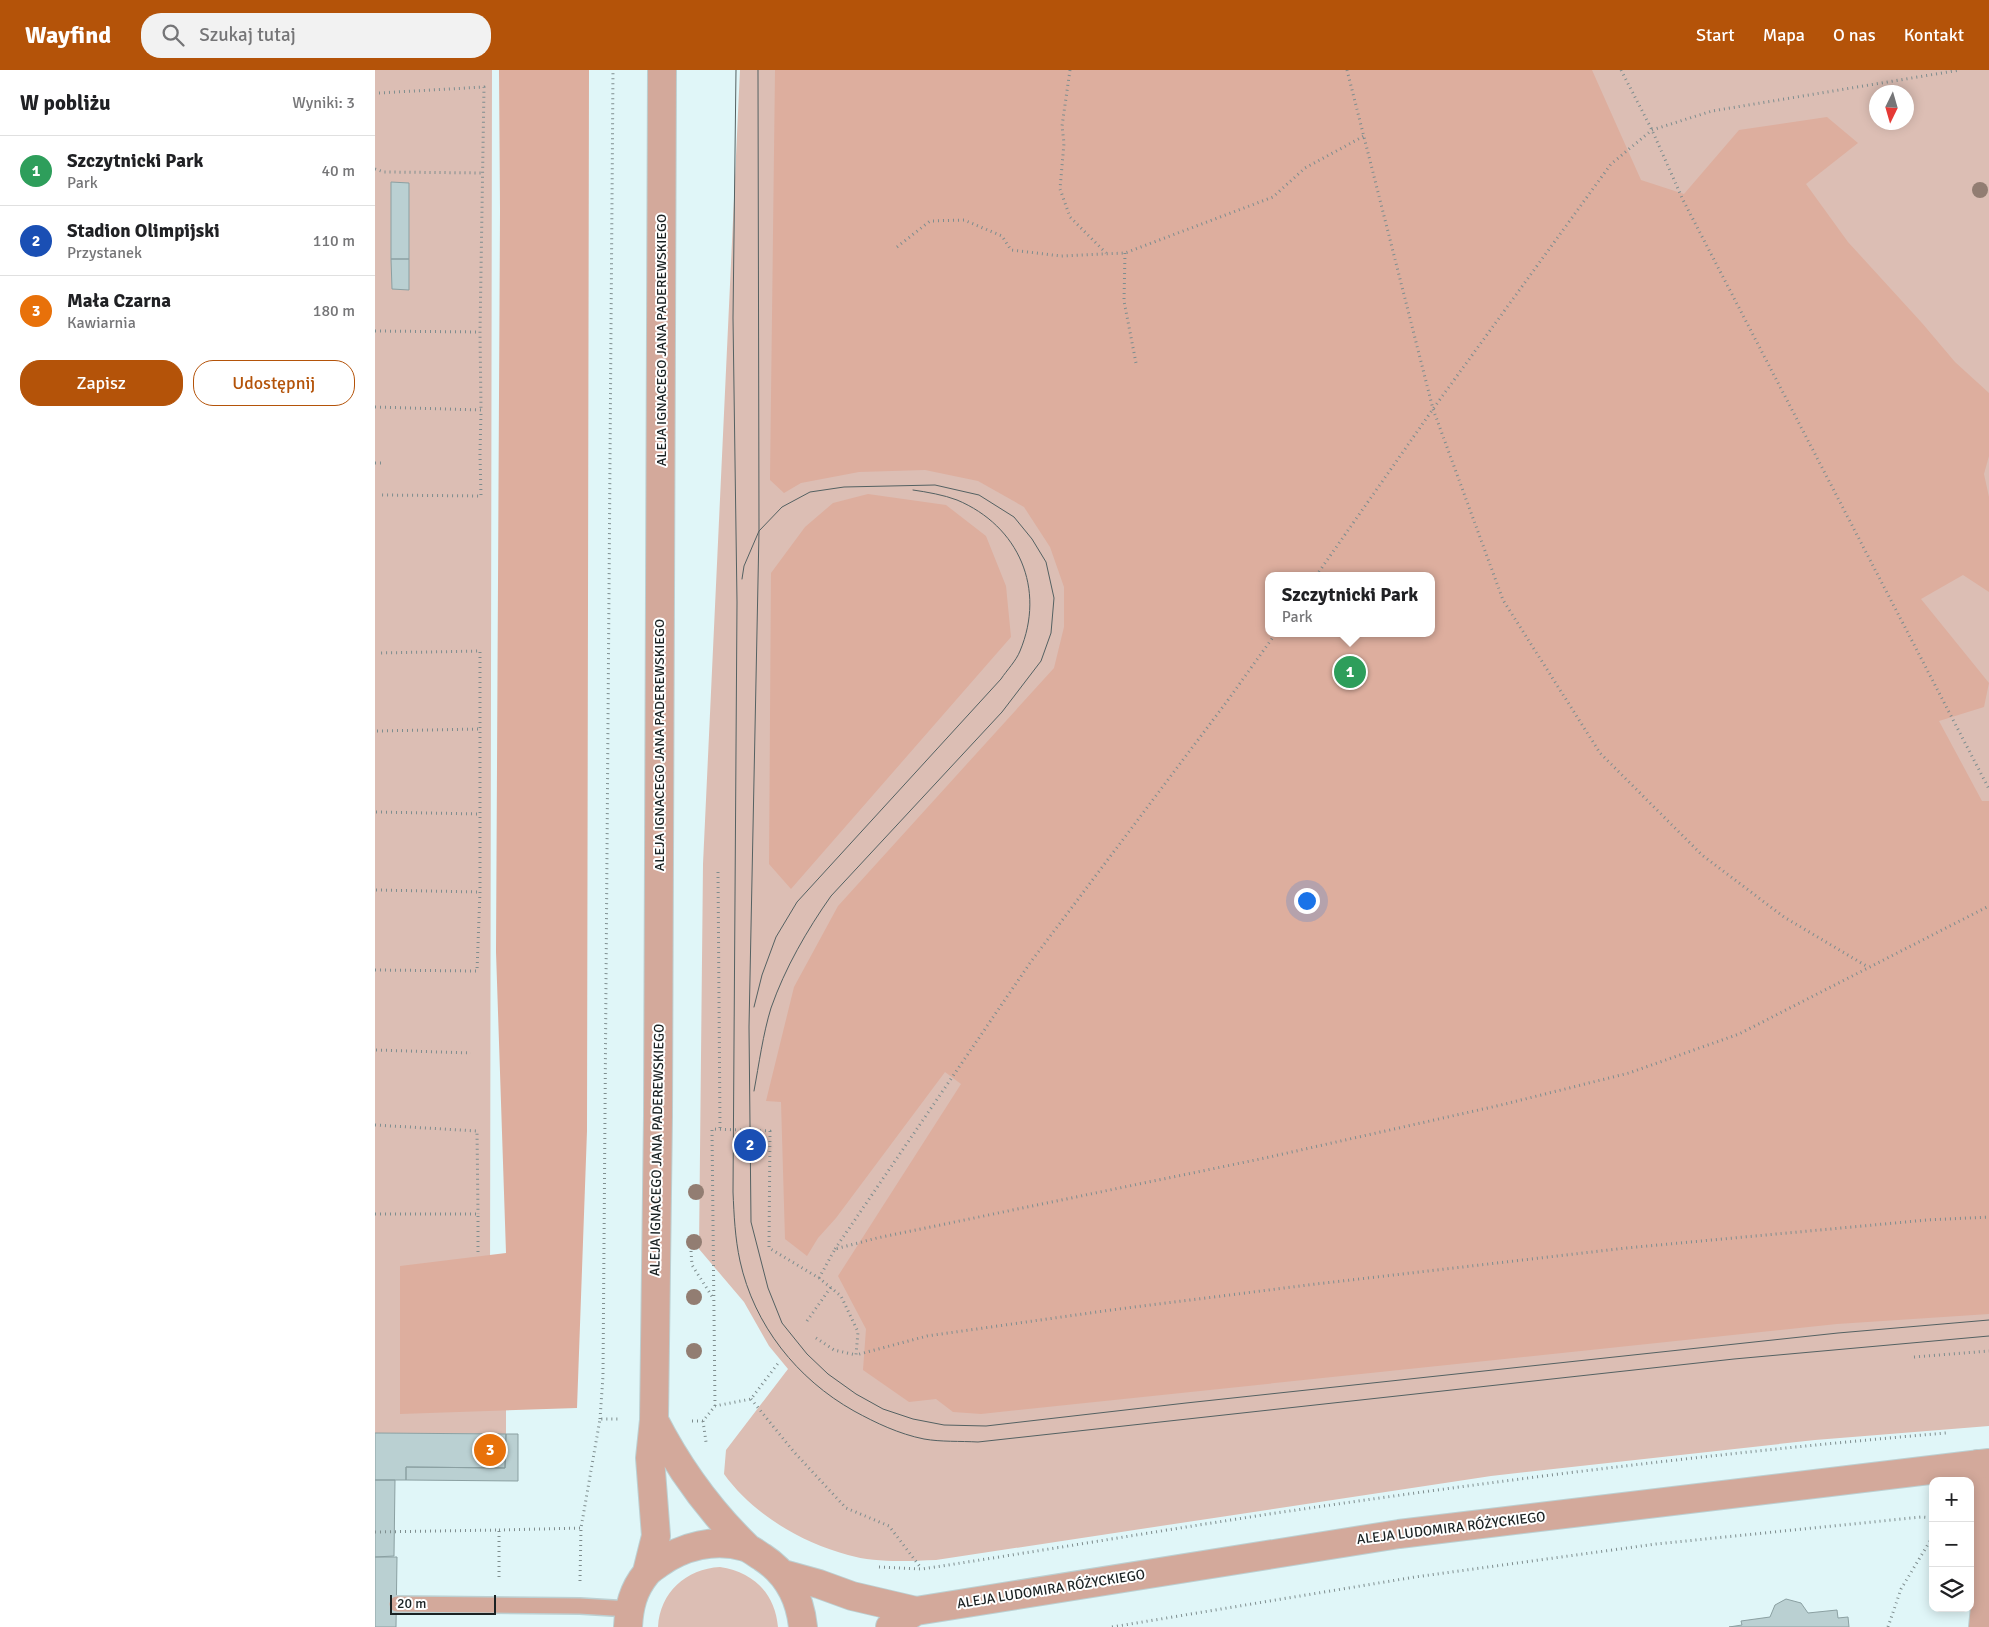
<!DOCTYPE html>
<html lang="pl">
<head>
<meta charset="utf-8">
<style>
	:root { --surface:#fff; --page:#f2f2f2; --text:#202124; --muted:#757577; --line:#e0e0e0; --accent:#b45309 }
	body { margin:0; font-family:Signika,sans-serif; background:var(--page); color:var(--text) }
	.controls { position:absolute; right:15px; bottom:15px; display:grid; overflow:hidden; border-radius:10px; box-shadow:0 2px 12px #0003 }
	.controls button { width:45px; height:45px; display:grid; place-items:center; padding:0; border:0; border-bottom:1px solid var(--line); background:var(--surface); color:var(--text); font:25px sans-serif }
	.compass { position:absolute; left:1494px; top:15px; width:45px; height:45px; border-radius:50%; background:var(--surface); box-shadow:0 2px 12px #0003; rotate:185deg }
	.scale { position:absolute; left:15px; bottom:12px; width:106px; box-sizing:border-box; padding-left:5px; border:2px solid #1a2223; border-top:0; font-size:14px; line-height:18px; white-space:nowrap; color:#1a2223; -webkit-text-stroke:4px #fff; paint-order:stroke }
	.you { position:absolute; left:931px; top:830px; width:18px; height:18px; margin:-12px; border:4px solid #fff; border-radius:50%; background:#1a73e8; box-shadow:0 0 0 8px #1a73e833 }
	.badge { display:grid; place-items:center; width:32px; height:32px; border-radius:50%; background:var(--accent); color:#fff; font-size:16px; font-weight:700 }
	.pin { position:absolute; translate:-50% -50%; border:2px solid #fff; box-shadow:0 1px 5px #0006 }
	.popup { position:absolute; left:890px; top:502px; width:170px; height:65px; box-sizing:border-box; display:grid; place-content:center; border-radius:10px; background:var(--surface); filter:drop-shadow(0 1px 4px #0005); font-size:16px; white-space:nowrap; color:var(--muted) }
	.popup b { font-size:19px; color:var(--text) }
	.popup::after { content:''; position:absolute; left:50%; top:100%; margin-left:-10px; border:10px solid transparent; border-top-color:var(--surface) }
	.list { margin:0; padding:0; list-style:none }
	h2 { display:flex; justify-content:space-between; align-items:center; height:65px; margin:0; padding:0 20px; font-size:21px }
	h2 small { font-size:16px; font-weight:400; color:var(--muted) }
	.list li { display:grid; grid-template-columns:32px 1fr auto; gap:15px; align-items:center; box-sizing:border-box; height:70px; padding:0 20px; border-top:1px solid var(--line) }
	.list b { display:block; font-size:19px; white-space:nowrap }
	.list p { margin:0; font-size:16px; white-space:nowrap; color:var(--muted) }
	.list em { font-size:16px; font-style:normal; color:var(--muted) }
	.actions { display:flex; gap:10px; padding:15px 20px }
	.actions a { flex:1; padding:11px 0; border:1px solid var(--accent); border-radius:20px; text-align:center; font-size:18px; color:var(--accent) }
	.actions .main { background:var(--accent); color:#fff }
	.icon { flex:none; width:28px; height:28px; fill:none; stroke:currentColor; stroke-width:2; stroke-linecap:round; stroke-linejoin:round }
	.map { position:relative; flex:none; width:1614px; height:1557px; overflow:hidden }
	header { display:flex; align-items:center; gap:30px; box-sizing:border-box; height:70px; padding:0 25px; background:var(--accent); color:#fff }
	header strong { font-size:24px }
	nav { display:flex; gap:28px; margin-inline-start:auto; font-size:18px }
	.search { width:350px; height:45px; background:var(--page); display:flex; align-items:center; gap:12px; box-sizing:border-box; padding:0 18px; border-radius:20px; color:var(--muted); font-size:19px }
	main { display:flex }
	aside { flex:1; background:var(--surface) }
	.map>svg:first-child { display:block }
	.green { fill:#dcbeb4; fill-rule:evenodd }
	.forest { fill:#ddae9e; fill-rule:evenodd }
	.building { fill:#bad0d2; stroke:#8ba0a2 }
	.lines { fill:none; stroke-linecap:round; stroke-linejoin:round }
	.service-casing { stroke:#bcd0d2; stroke-width:18 }
	.minor-casing { stroke:#bcd0d2; stroke-width:30 }
	.tertiary-casing { stroke:#bcd0d2; stroke-width:30 }
	.path { stroke:#7e8d8e; stroke-width:3; stroke-dasharray:1 4; stroke-linecap:butt }
	.service { stroke:#d3a99b; stroke-width:15 }
	.minor { stroke:#d3a99b; stroke-width:28 }
	.tertiary { stroke:#d3a99b; stroke-width:28 }
	.tram { stroke:#546162; stroke-width:1 }
	.tree { fill:#927d72 }
	.labels { text-anchor:middle; dominant-baseline:central; stroke-width:4; stroke-linejoin:round; paint-order:stroke }
	.street-label { font-size:14px; fill:#1a2223; stroke:#fff }
</style>
</head>
<body>
<header>
<strong>Wayfind</strong>
<div class="search"><svg class="icon" aria-label="search" viewBox="0 0 24 24"><circle cx="10" cy="10" r="6"/><path d="M15 15l6 6"/></svg>Szukaj tutaj</div>
<nav><a>Start</a><a>Mapa</a><a>O nas</a><a>Kontakt</a></nav>
</header>
<main>
<aside>
<h2>W pobliżu<small>Wyniki: 3</small></h2>
<ul class="list">
<li><span class="badge" style="background:#2e9e5b">1</span><div><b>Szczytnicki Park</b><p>Park</p></div><em>40 m</em></li>
<li><span class="badge" style="background:#1a4fb4">2</span><div><b>Stadion Olimpijski</b><p>Przystanek</p></div><em>110 m</em></li>
<li><span class="badge" style="background:#e8710a">3</span><div><b>Mała Czarna</b><p>Kawiarnia</p></div><em>180 m</em></li>
</ul>
<div class="actions"><a class="main">Zapisz</a><a>Udostępnij</a></div>
</aside>
<div class="map">
<svg width="1614" height="1557" viewBox="0 0 1614 1557">
	<rect width="100%" height="100%" fill="#e0f6f8"/>
	<path class="green" d="M0,0H117L115,1221L131,1244V1364L0,1363Z
		M365,0H1614V1356L1440,1370L1116,1406L561,1490C532,1491 500,1493 473,1485C425,1472 378,1444 349,1404L351,1380L413,1299L394,1276L369,1232L324,1179L328,794ZM1502,22H1532V52H1502ZM894,506H1056V563H894Z
		M345,1497C378,1502 400,1523 403,1557H283C285,1522 311,1499 345,1497Z"/>
	<path class="forest" d="M124,0H214L212,1061L202,1338L25,1344V1196L131,1183L121,882L125,141Z
		M400,0H1217L1266,110L1309,124L1364,60L1452,47L1483,73L1431,114L1473,172L1547,253L1580,292L1614,323V386L1609,404L1614,427V522L1588,505L1546,529L1614,613L1609,637L1564,651L1607,731H1614V1244L1462,1254L606,1344L578,1342L561,1329L534,1332L488,1300L491,1259L463,1206L586,1014L570,1002L461,1148L443,1168L432,1186L410,1169L406,1032L391,1031L419,917L463,836L679,598L689,557V517L675,477L649,437L603,411L550,400L484,402L426,413L409,423L395,410ZM894,506H1056V563H894Z
		M493,424L571,435L611,466L631,516L636,567L416,819L394,794L396,503L430,457L458,433Z"/>
	<path class="building" d="M16,112L34,113V189H16Z
		M16,189H34V220L17,219Z
		M0,1363L131,1364L130,1398L31,1397V1410H0Z
		M131,1364H143V1411L31,1410V1397L130,1398Z
		M0,1410H20L19,1486L0,1487Z
		M0,1487H22L21,1557H0Z
		M1411,1529L1426,1533L1433,1543L1462,1540L1463,1548L1473,1547L1474,1557H1354L1367,1555L1366,1551L1395,1547L1400,1535Z"/>
	<g class="lines">
		<defs>
			<path id="service" d="M22,1534L205,1536L254,1539"/>
			<path id="minor" d="M1603,1394L1611,1527L1608,1557"/>
			<path id="tertiary" d="M279,1350C303,1397 335,1441 372,1477
				M272,1502L281,1466L275,1388L279,1350L283,1046L287,0
				M408,1504L444,1514L477,1526L541,1541L1024,1464L1614,1393
				M253,1557C254,1537 258,1520 271,1504C274,1500 279,1497 283,1494C308,1476 340,1468 370,1477C376,1479 382,1484 387,1487C412,1503 425,1528 428,1557
				M515,1557L541,1541"/>
		</defs>
		<use href="#service" class="service-casing"/>
		<use href="#minor" class="minor-casing"/>
		<use href="#tertiary" class="tertiary-casing"/>
		<path class="path" d="M695,0L687,56L689,73L685,119L695,147L731,183
			M972,0L1058,339L1128,530L1225,683L1327,785L1409,847L1493,897
			M1246,0L1277,60L1308,130L1614,719
			M4,23L109,17L105,262L106,340
			M0,99L9,102L108,103
			M522,177L555,151L589,150L627,166L636,180L686,186L750,183L898,127L930,98L989,66
			M750,183L749,231L761,293
			M0,261L105,262
			M0,337L106,340L105,384L106,426L7,425
			M0,393H7
			M941,506L1058,339L1236,94L1277,60L1337,41L1585,0
			M2,661L105,659
			M1,742L105,744
			M343,802L345,1059
			M1,820L105,822
			M0,900L102,901L105,822V581L4,583
			M1,980L96,983
			M0,1055L102,1061L103,1144
			M0,1144H103V1182
			M460,1179L655,893L853,630L901,563
			M316,1181L317,1195L338,1228
			M444,1208L460,1179L502,1168L890,1088L1126,1035L1254,1003L1364,964L1614,836
			M432,1251L456,1217
			M441,1268L459,1280L481,1285
			M1539,1287L1614,1281
			M376,1329L419,1382L471,1438L514,1456L546,1498
			M340,1336L337,1059L395,1061L394,1178L444,1208L466,1226L483,1262L481,1285L552,1266L736,1240L941,1214L1251,1178L1552,1150L1614,1147
			M225,1349L228,1306L238,0
			M317,1351H328L340,1336L376,1329L404,1292
			M328,1351L331,1372
			M124,1460L206,1458
			M0,1462L124,1460V1509
			M504,1497L547,1499C665,1481 783,1461 901,1443C1123,1410 1347,1382 1571,1363
			M205,1511L206,1458L225,1349H246
			M737,1557L1040,1507L1281,1474L1546,1447L1558,1448
			M1513,1557L1526,1519L1558,1466"/>
		<use href="#service" class="service"/>
		<use href="#minor" class="minor"/>
		<use href="#tertiary" class="tertiary"/>
		<path class="tram" d="M361,0L358,248L362,532L358,1122C359,1145 360,1168 365,1191C379,1255 422,1309 479,1341C501,1353 524,1364 549,1369C566,1372 585,1371 603,1372L1359,1289L1614,1266
			M383,0L384,461L374,957L376,1152L393,1218L407,1253L432,1284L453,1304L481,1324L508,1339L538,1349L569,1355L611,1356L811,1333L1463,1263L1614,1250
			M367,509L369,496L384,461L407,437L435,422L469,417L560,415L604,425L639,447L657,469L671,492L679,528L676,563L666,591L627,642L456,826C432,860 410,898 396,938C388,964 384,994 379,1021
			M379,937L387,905L401,867L422,832L626,609C632,600 641,591 645,581C671,519 644,456 582,430C569,425 552,422 538,420"/>
	</g>
	<g class="tree">
		<circle cx="1605" cy="120" r="8"/>
		<circle cx="321" cy="1122" r="8"/>
		<circle cx="319" cy="1172" r="8"/>
		<circle cx="319" cy="1227" r="8"/>
		<circle cx="319" cy="1281" r="8"/>
	</g>
	<g class="labels">
		<g class="street-label">
			<text transform="translate(286 270) rotate(-90)">ALEJA IGNACEGO JANA PADEREWSKIEGO</text>
			<text transform="translate(284 675) rotate(-90)">ALEJA IGNACEGO JANA PADEREWSKIEGO</text>
			<text transform="translate(282 1080) rotate(-89)">ALEJA IGNACEGO JANA PADEREWSKIEGO</text>
			<text transform="translate(1076 1458) rotate(-7)">ALEJA LUDOMIRA RÓŻYCKIEGO</text>
			<text transform="translate(676 1519) rotate(-9)">ALEJA LUDOMIRA RÓŻYCKIEGO</text>
		</g>
	</g>
</svg>
<div class="controls">
<button>+</button>
<button>−</button>
<button><svg class="icon" aria-label="layers" viewBox="0 0 24 24"><path d="M12 4l9 5-9 5-9-5zM3 14l9 5 9-5"/></svg></button>
</div>
<svg class="compass" viewBox="-18 -18 36 36"><path d="M0-13l5 13h-10z" fill="#e53935"/><path d="M0 13l5-13h-10z" fill="#757577"/></svg>
<div class="scale">20 m</div>
<div class="you"></div>
<div class="pin badge" style="left:975px;top:602px;background:#2e9e5b">1</div>
<div class="popup"><b>Szczytnicki Park</b>Park</div>
<div class="pin badge" style="left:375px;top:1075px;background:#1a4fb4">2</div>
<div class="pin badge" style="left:115px;top:1380px;background:#e8710a">3</div>
</div>
</main>
</body>
</html>
